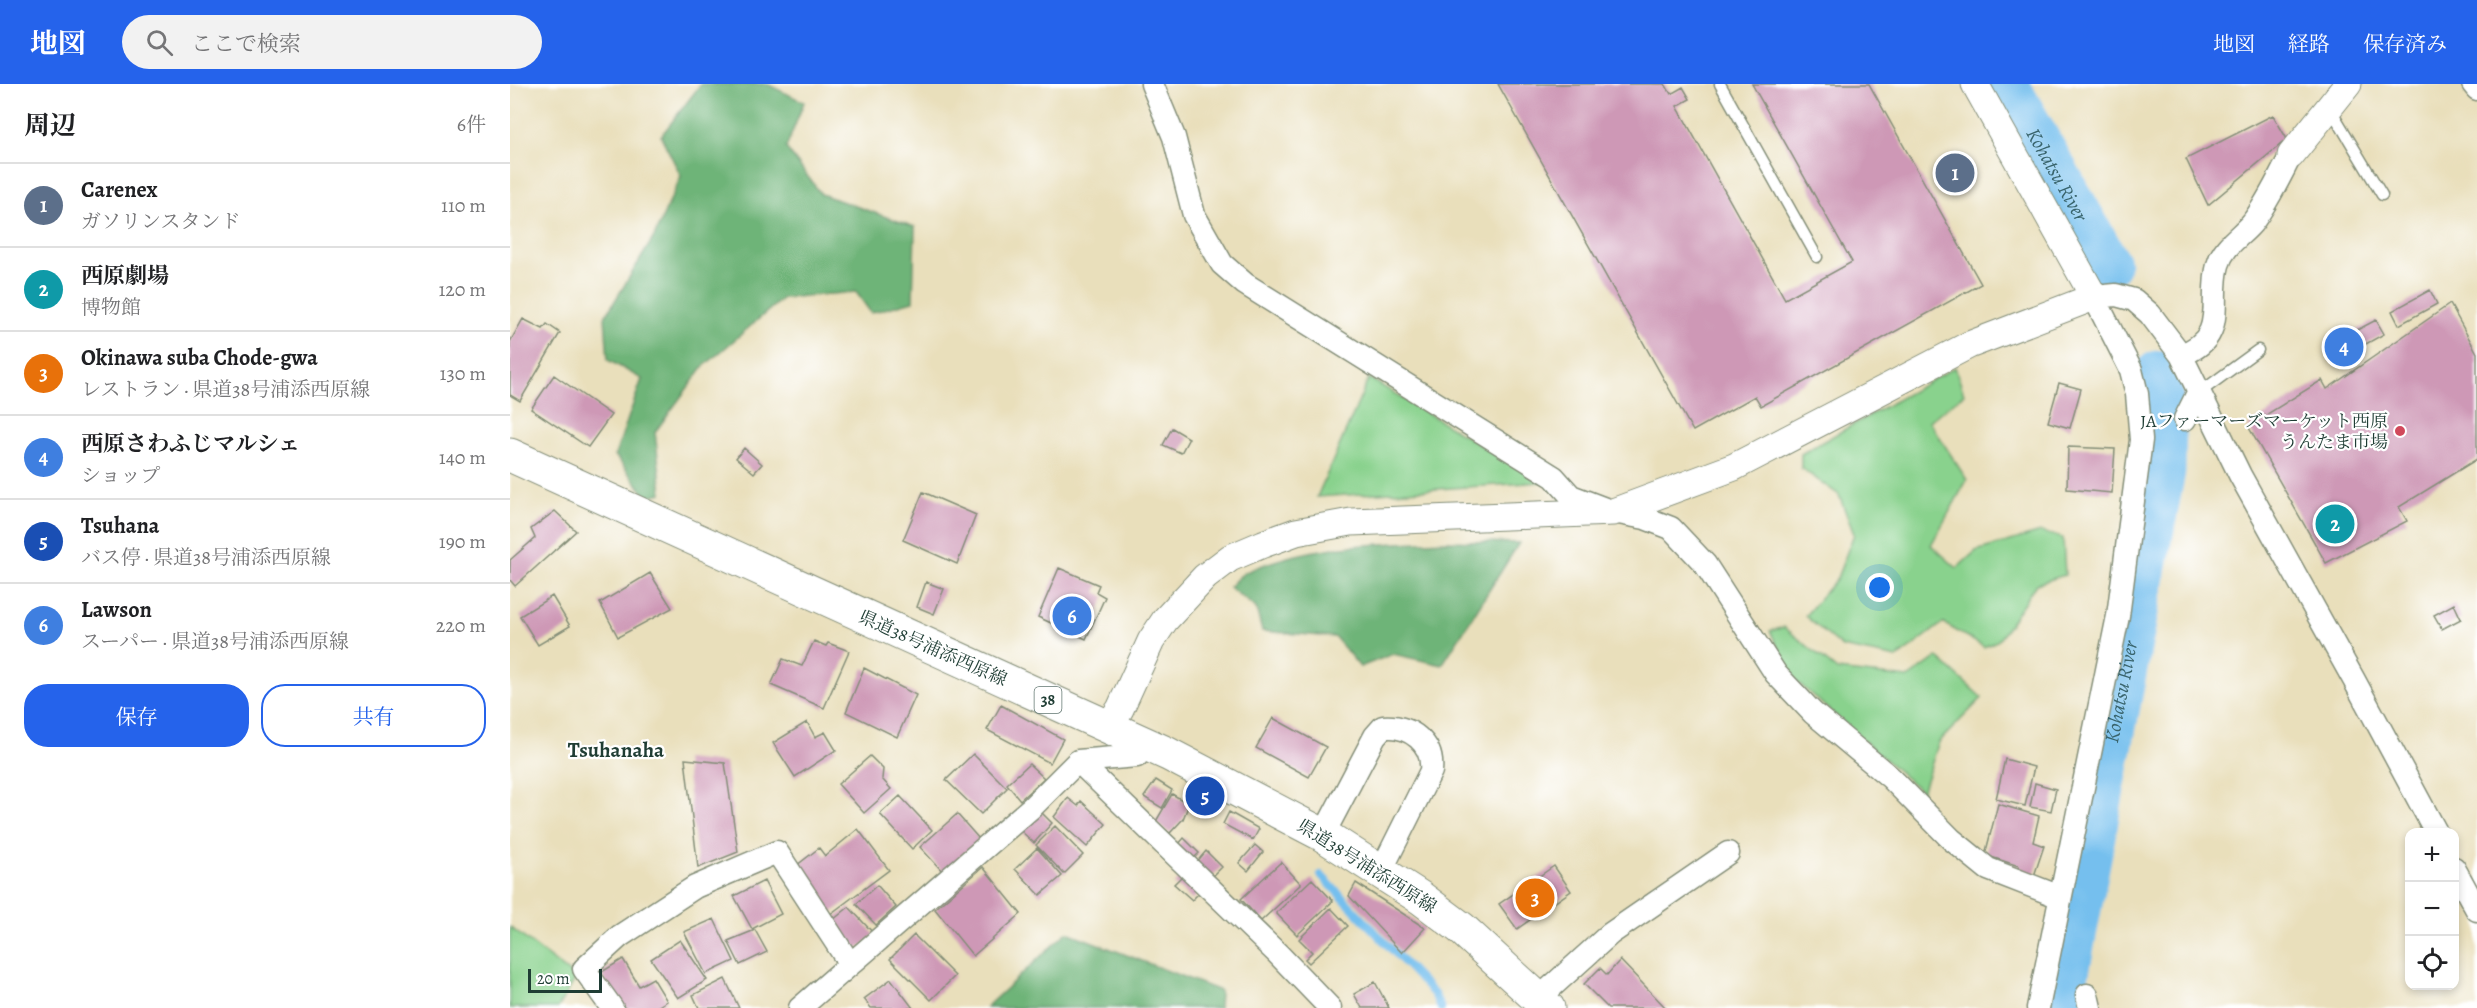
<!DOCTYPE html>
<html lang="ja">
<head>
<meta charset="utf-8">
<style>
	:root { --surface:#fff; --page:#f2f2f2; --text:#202124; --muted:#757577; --line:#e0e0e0; --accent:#2563eb }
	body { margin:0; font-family:Alegreya,"Noto Serif JP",serif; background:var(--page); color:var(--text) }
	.controls { position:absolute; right:18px; bottom:18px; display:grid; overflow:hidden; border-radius:12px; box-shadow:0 3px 9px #0003 }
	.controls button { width:54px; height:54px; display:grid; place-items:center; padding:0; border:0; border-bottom:2px solid var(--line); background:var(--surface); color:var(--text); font:30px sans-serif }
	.scale { position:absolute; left:18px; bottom:15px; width:74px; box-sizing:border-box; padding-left:6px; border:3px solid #1f3d34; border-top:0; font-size:16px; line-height:21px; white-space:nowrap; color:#1f3d34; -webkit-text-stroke:4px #fff; paint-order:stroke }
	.you { position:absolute; left:1370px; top:504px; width:21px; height:21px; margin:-15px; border:4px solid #fff; border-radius:50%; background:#1a73e8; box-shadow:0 0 0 9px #1a73e833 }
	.badge { display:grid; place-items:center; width:39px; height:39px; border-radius:50%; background:var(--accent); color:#fff; font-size:20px; font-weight:700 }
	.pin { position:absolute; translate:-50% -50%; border:3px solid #fff; box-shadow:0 2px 6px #0006 }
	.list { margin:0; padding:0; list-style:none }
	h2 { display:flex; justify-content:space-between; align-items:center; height:78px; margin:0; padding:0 24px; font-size:26px }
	h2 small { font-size:20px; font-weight:400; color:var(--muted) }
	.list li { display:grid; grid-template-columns:39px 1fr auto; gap:18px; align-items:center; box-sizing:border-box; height:84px; padding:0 24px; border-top:2px solid var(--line) }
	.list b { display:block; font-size:22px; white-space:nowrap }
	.list p { margin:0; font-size:20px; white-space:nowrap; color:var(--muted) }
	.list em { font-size:20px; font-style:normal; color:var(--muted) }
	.actions { display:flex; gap:12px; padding:18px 24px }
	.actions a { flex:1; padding:14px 0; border:2px solid var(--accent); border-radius:24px; text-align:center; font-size:21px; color:var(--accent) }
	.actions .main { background:var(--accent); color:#fff }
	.icon { flex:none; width:33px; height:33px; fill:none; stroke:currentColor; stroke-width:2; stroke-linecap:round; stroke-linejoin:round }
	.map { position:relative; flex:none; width:1967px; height:924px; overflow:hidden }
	header { display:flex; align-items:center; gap:36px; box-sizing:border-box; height:84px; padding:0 30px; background:var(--accent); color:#fff }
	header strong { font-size:28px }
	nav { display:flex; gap:33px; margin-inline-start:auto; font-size:21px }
	.search { width:420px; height:54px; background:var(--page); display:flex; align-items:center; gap:15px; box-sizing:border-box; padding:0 21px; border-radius:33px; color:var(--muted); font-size:22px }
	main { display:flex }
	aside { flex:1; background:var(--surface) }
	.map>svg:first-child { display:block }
	.green { fill:#89d28d; stroke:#548860; stroke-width:1.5 }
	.forest { fill:#6eb478; stroke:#467856; stroke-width:1.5 }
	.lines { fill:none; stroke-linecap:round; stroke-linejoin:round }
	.stream { stroke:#75bfee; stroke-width:8 }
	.river { stroke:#75bfee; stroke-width:45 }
	.building { fill:#ce98b6 }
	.service-casing { stroke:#848e78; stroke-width:13 }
	.minor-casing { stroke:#848e78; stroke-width:25 }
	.tertiary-casing { stroke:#848e78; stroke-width:29 }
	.primary-casing { stroke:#848e78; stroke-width:35 }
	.service { stroke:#fff; stroke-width:10 }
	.minor { stroke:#fff; stroke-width:22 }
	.tertiary { stroke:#fff; stroke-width:27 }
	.primary { stroke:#fff; stroke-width:33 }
	.poi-dot { fill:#d1495b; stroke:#fff; stroke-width:2 }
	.labels { text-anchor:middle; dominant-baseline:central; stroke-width:4.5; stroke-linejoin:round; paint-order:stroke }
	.shield { fill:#fff; stroke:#627771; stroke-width:1.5 }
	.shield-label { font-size:16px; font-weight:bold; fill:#1f3d34 }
	.poi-label { font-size:18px; fill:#1f3d34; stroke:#fff; text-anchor:end }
	.street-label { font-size:18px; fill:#1f3d34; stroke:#fff }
	.water-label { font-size:20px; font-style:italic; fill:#39646c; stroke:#fff }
	.quarter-label { font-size:21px; font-weight:bold; fill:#1f3d34; stroke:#fff }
</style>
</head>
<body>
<header>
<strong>地図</strong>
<div class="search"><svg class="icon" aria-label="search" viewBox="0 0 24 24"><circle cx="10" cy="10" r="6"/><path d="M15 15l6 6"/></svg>ここで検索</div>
<nav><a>地図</a><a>経路</a><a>保存済み</a></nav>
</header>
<main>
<aside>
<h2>周辺<small>6件</small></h2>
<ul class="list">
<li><span class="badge" style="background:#5c6f8a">1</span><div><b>Carenex</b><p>ガソリンスタンド</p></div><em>110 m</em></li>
<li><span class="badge" style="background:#0f9aa8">2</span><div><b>西原劇場</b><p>博物館</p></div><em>120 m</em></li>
<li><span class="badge" style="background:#e8710a">3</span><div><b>Okinawa suba Chode-gwa</b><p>レストラン · 県道38号浦添西原線</p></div><em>130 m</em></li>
<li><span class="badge" style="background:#3f7fe0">4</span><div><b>西原さわふじマルシェ</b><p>ショップ</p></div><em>140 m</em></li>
<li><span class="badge" style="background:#1a4fb4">5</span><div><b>Tsuhana</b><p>バス停 · 県道38号浦添西原線</p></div><em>190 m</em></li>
<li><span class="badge" style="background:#3f7fe0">6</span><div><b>Lawson</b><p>スーパー · 県道38号浦添西原線</p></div><em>220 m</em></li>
</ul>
<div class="actions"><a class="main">保存</a><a>共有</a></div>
</aside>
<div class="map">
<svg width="1967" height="924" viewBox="0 0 1967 924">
	<rect width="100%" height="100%" fill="#fff"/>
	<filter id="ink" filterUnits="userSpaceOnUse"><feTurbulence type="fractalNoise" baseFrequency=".0167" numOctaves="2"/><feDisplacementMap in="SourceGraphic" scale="12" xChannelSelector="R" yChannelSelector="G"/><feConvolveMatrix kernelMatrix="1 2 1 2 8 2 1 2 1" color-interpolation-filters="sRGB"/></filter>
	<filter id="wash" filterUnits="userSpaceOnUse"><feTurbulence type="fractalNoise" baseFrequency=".008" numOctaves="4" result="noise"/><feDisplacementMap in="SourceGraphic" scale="24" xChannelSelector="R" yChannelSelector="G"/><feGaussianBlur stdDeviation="1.35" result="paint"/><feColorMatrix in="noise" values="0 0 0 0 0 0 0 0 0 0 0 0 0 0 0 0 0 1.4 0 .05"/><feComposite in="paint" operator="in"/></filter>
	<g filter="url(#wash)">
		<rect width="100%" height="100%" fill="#e9dfbb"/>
		<path class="green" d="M1445,283L1454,310L1419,337L1457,396L1421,461L1447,484L1466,467L1531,448L1553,454L1555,491L1526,500L1489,556L1474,563L1433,539L1387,574L1332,563L1295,532L1327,494L1344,450L1329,411L1291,384V370Z
			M859,294L1032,398L807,413Z
			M1274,543L1327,586L1398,594L1427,573L1472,614L1429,658L1412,708L1285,596L1260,547Z
			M0,843L66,894L48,924H0Z"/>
		<path class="forest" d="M191,0H257L294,18L276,64L311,110L405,143L403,217L361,229L346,208L273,214L193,283L145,348L152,409L137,413L105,371L132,295L98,276L95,233L144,153L171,92L151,52Z
			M936,457L1009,459L932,581L883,570L850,583L825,553L752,547L746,524L719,503C724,498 730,491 736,488C799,459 868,460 936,457Z
			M557,848L710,907L709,924H475Z"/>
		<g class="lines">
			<path class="stream" d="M811,791L924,910L931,924"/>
			<g class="river">
				<path id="s1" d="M1496,0L1598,180"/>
				<path id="s2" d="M1550,924L1653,387L1654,336L1648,289"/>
			</g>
		</g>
		<g id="blocks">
			<path class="building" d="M988,0H1155L1161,10L1173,3L1180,15L1167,22L1275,215L1342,178L1242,0H1359L1471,200L1251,322L1245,312L1183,347Z
				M1763,31L1777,55L1698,121L1676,75Z
				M1920,206L1927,220L1889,241L1882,227Z
				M1940,220L1967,269V375L1889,423L1897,437L1816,479L1738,342L1812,296L1817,305Z
				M13,235L33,245L37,240L50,249L10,317L0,311V258Z
				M1866,236L1874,250L1836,271L1828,256Z
				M44,291L101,331L78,363L21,325Z
				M1549,299L1571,305L1560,344L1538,338Z
				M662,344L679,354L671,369L653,361Z
				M1558,363L1605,365L1602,409L1557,405Z
				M234,364L252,380L244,389L226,374Z
				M413,408L466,431L447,480L393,456Z
				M45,427L66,447L5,502L0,496V476L25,454L21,445Z
				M549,484L589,501L586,508L595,513L576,555L528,533Z
				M140,489L162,524L108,553L90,519Z
				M416,498L434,505L424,530L407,523Z
				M42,512L60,542L28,561L10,532Z
				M1944,520L1951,535L1932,545L1924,531Z
				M304,557L316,562L318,559L339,567L314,624L261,601L273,575L292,582Z
				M354,584L406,611L387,653L336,628Z
				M491,621L553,655L540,679L477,646Z
				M763,634L816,663L799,693L746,664Z
				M297,638L305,653L315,648L326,666L285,693L263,659Z
				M463,670L497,704L471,730L436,696Z
				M360,672L373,685L372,695L381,705L354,729L328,700Z
				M175,675L215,679L228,768L188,784Z
				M1495,675L1524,683L1515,722L1486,715Z
				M519,680L534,694L510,716L497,700Z
				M646,696L662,706L652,724L634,713Z
				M1525,699L1546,705L1541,727L1520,723Z
				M662,710L679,720L673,735L660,749L645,739Z
				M390,712L422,746L402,765L370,730Z
				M558,714L568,722L571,717L596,740L577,763L544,733Z
				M1488,720L1529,732L1523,758L1534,762L1524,792L1508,786L1509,782L1475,771Z
				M529,726L542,739L524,759L510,746Z
				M719,728L749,745L743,756L713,740Z
				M447,730L470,756L434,789L410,763Z
				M545,742L573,771L554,790L526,761Z
				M348,745L379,786L319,831L286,782L309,764L315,772Z
				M674,754L689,769L682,776L667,762Z
				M745,761L753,768L738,787L729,779Z
				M527,764L552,792L530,811L505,785Z
				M696,767L712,783L701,794L685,780Z
				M771,778L791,800L751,837L731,815Z
				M1044,782L1061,807L1007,845L989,820Z
				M473,783L511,830L463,872L425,825Z
				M672,792L689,809L682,816L664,800Z
				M802,795L823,817L787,851L766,829Z
				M254,797L271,830L242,845L224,812Z
				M846,799L915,844L892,869L839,812Z
				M367,801L386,823L366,841L346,820Z
				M339,823L365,851L342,870L318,840Z
				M821,824L838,842L799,879L795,875L802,868L789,855Z
				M204,835L224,877L196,890L174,848Z
				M245,846L257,868L230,881L218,857Z
				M404,851L445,892L421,916L380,875Z
				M170,856L197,896L168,914L141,875Z
				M113,875L129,902L143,894L157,917L146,924H113L90,889Z
				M1110,876L1156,924H1098L1074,900L1090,884L1097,891Z
				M215,895L229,924H189L183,911Z
				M381,895L403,924H361L354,915Z
				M865,898L879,924H852L844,910Z"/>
		</g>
	</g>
	<g filter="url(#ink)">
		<use href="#blocks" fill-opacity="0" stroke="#848e78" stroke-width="1.5"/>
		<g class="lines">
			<defs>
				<path id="service" d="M1210,0L1307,173
					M1820,24L1872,111
					M1689,309L1748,266"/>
				<path id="minor" d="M642,0L664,53L684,131L712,180L735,200L1044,393L1061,412L1103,428L1135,434L1161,444L1195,480L1266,590L1303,629L1381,694L1441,755L1478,785L1550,813
					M1963,0L1967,5
					M1671,271C1720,253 1698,217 1708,181C1713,162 1730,153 1742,139C1758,118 1769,94 1781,71
					M1675,335L1688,309
					M568,677L768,870L820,924
					M813,751L865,652L873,643C900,641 924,659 921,687L871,787
					M1944,784L1967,826
					M1577,911L1580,924
					M1028,915L1100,850L1218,769
					M102,924L74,885L110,852L185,803L267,768L340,880
					M290,924L522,723L568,677L627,672L609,654
					M1528,924L1608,532L1631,356L1627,310L1621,286L1584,213L1606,211L1624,216L1640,230L1671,271L1730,391L1844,596L1926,748"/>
				<path id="tertiary" d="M1781,71L1838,0
					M598,642L610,625L641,557L655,536L695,493L720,474L753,460L786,448L841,438L1103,428L1224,383L1459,261L1584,213L1465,0"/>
				<path id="primary" d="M0,371L658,670L813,751L911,814L951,844L1038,924"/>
			</defs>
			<use href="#service" class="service-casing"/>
			<use href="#minor" class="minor-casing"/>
			<use href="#tertiary" class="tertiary-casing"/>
			<use href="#primary" class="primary-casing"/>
			<use href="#service" class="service"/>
			<use href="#minor" class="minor"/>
			<use href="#tertiary" class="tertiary"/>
			<use href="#primary" class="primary"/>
		</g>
	</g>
	<circle class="poi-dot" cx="1890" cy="347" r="6"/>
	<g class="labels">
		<rect class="shield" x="524.5" y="603" width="27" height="26" rx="4.5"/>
		<g class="shield-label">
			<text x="538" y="616">38</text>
		</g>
		<g class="poi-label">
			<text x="1878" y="337">JAファーマーズマーケット西原<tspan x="1878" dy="21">うんたま市場</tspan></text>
		</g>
		<g class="street-label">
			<text transform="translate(423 564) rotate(24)">県道38号浦添西原線</text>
			<text transform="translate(857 782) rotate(32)">県道38号浦添西原線</text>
		</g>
		<g class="water-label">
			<text stroke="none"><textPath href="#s1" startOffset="104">Kohatsu River</textPath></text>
			<text stroke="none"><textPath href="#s2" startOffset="322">Kohatsu River</textPath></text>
		</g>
		<g class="quarter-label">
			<text x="106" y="666">Tsuhanaha</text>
		</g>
	</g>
</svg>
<div class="controls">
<button>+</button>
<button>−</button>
<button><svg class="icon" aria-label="locate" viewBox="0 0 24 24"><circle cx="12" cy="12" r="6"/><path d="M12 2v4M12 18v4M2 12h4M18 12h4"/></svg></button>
</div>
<div class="scale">20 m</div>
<div class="you"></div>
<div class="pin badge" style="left:1445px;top:89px;background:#5c6f8a">1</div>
<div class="pin badge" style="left:1825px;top:440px;background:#0f9aa8">2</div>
<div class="pin badge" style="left:1025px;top:814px;background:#e8710a">3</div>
<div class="pin badge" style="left:1834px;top:263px;background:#3f7fe0">4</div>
<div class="pin badge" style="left:695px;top:712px;background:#1a4fb4">5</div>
<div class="pin badge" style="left:562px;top:532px;background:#3f7fe0">6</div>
</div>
</main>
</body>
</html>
